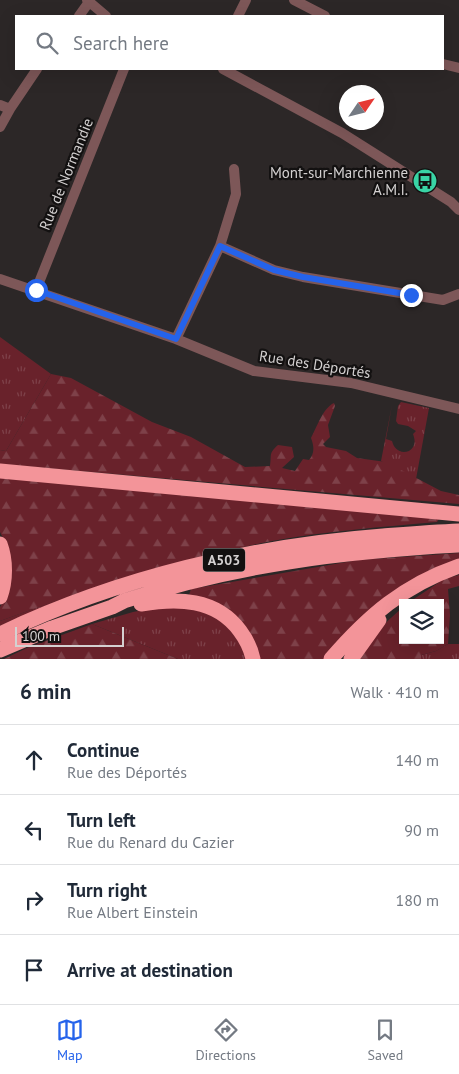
<!DOCTYPE html>
<html lang="en">
<head>
<meta charset="utf-8">
<style>
	:root { --surface:#fff; --page:#f6f6f7; --text:#1f2937; --muted:#747a83; --line:#e0e1e3; --accent:#2563eb }
	body { margin:0; font-family:"PT Sans",sans-serif; background:var(--page); color:var(--text) }
	.controls { position:absolute; right:15px; bottom:15px; display:grid; overflow:hidden; border-radius:0px; box-shadow:0 5px 20px #0002 }
	.controls button { width:45px; height:45px; display:grid; place-items:center; padding:0; border:0; border-bottom:1px solid var(--line); background:var(--surface); color:var(--text); font:25px sans-serif }
	.compass { position:absolute; left:339px; top:85px; width:45px; height:45px; border-radius:50%; background:var(--surface); box-shadow:0 5px 20px #0002; rotate:55deg }
	.scale { position:absolute; left:15px; bottom:12px; width:109px; box-sizing:border-box; padding-left:5px; border:2px solid #d4d1d1; border-top:0; font-size:14px; line-height:18px; white-space:nowrap; color:#d4d1d1; -webkit-text-stroke:4px #131111; paint-order:stroke }
	.stop { position:absolute; width:15px; height:15px; margin:-11px; border:4px solid #2563eb; border-radius:50%; background:#fff }
	.stop.end { background:#2563eb; border-color:#fff; box-shadow:0 1px 5px #0008 }
	.list { margin:0; padding:0; list-style:none }
	h2 { display:flex; justify-content:space-between; align-items:center; height:65px; margin:0; padding:0 20px; font-size:21px }
	h2 small { font-size:16px; font-weight:400; color:var(--muted) }
	.list li { display:grid; grid-template-columns:32px 1fr auto; gap:15px; align-items:center; box-sizing:border-box; height:70px; padding:0 20px; border-top:1px solid var(--line) }
	.list b { display:block; font-size:19px; white-space:nowrap }
	.list p { margin:0; font-size:16px; white-space:nowrap; color:var(--muted) }
	.list em { font-size:16px; font-style:normal; color:var(--muted) }
	.icon { flex:none; width:28px; height:28px; fill:none; stroke:currentColor; stroke-width:2; stroke-linecap:round; stroke-linejoin:round }
	.map { position:relative; flex:none; width:459px; height:659px; overflow:hidden }
	.search { position:absolute; background:var(--surface); box-shadow:0 5px 20px #0002; left:15px; right:15px; top:15px; height:55px; display:flex; align-items:center; gap:12px; box-sizing:border-box; padding:0 18px; border-radius:0px; color:var(--muted); font-size:19px }
	.sheet { height:345px; background:var(--surface) }
	nav { display:flex; justify-content:space-around; align-items:center; box-sizing:border-box; height:70px; border-top:1px solid var(--line); background:var(--surface); font-size:14px; color:var(--muted) }
	nav a { display:grid; justify-items:center; gap:2px }
	nav .on { color:var(--accent) }
	.map>svg:first-child { display:block }
	.grass { fill:url(#grass-tufts) }
	.forest { fill:url(#forest-firs) }
	.lines { fill:none; stroke-linecap:round; stroke-linejoin:round }
	.minor { stroke:#7d5758; stroke-width:10 }
	.highway { stroke:#f39499; stroke-width:15 }
	.route { stroke:#2563eb; stroke-width:6 }
	.labels { text-anchor:middle; dominant-baseline:central; stroke-width:4.5; stroke-linejoin:round; paint-order:stroke }
	.shield { fill:#131111; stroke:#9a9797; stroke-width:1 }
	.shield-label { font-size:14px; font-weight:bold; fill:#d4d1d1 }
	.poi-label { font-size:15px; fill:#d4d1d1; stroke:#131111; text-anchor:end }
	.street-label { font-size:15px; fill:#d4d1d1; stroke:#131111 }
</style>
</head>
<body>
<div class="map">
<svg width="459" height="659" viewBox="0 0 459 659">
	<defs>
		<pattern id="grass-tufts" width="24" height="20" patternUnits="userSpaceOnUse" patternTransform="scale(1.25)"><rect width="24" height="20" fill="#69222b"/><path d="M3 7l-1-3M5 7V3M7 7l1-3M15 17l-1-3M17 17v-4M19 17l1-3" fill="none" stroke="#7e4149"/></pattern>
		<pattern id="forest-firs" width="22" height="20" patternUnits="userSpaceOnUse" patternTransform="scale(1.25)"><rect width="22" height="20" fill="#69222b"/><path d="M5 1l3.5 6h-7zM16 11l3.5 6h-7z" fill="#7e4149"/></pattern>
	</defs>
	<rect width="100%" height="100%" fill="#2c2727"/>
	<path class="grass" d="M0,337L51,374L6,451L0,450Z
		M401,402L429,408L416,479L381,461L392,405L386,439L392,441C394,449 400,454 409,451C415,447 416,442 413,434L416,431L408,426L398,424L396,421L398,406Z
		M83,591L0,626V621Z
		M159,607C189,607 219,610 237,637C241,643 244,652 246,659H178L92,624L133,612Z
		M448,644H459V659H421V655L436,651Z"/>
	<path class="forest" d="M51,374L71,378L152,422L191,437L245,467L270,466C272,454 268,454 278,445L292,447L294,457L282,468L295,471L303,459L309,460C315,453 314,446 311,438C317,427 323,408 334,403L335,406L328,425L330,437L323,444L326,447L346,451L357,458L386,462L441,491L459,495V504L0,464V450L6,451Z
		M0,477L441,515L437,522C382,527 326,531 272,541C179,559 89,589 0,621V607L3,602V538L0,532Z
		M459,553V560L348,632L324,659H258L254,646L189,595L191,589L358,560Z
		M459,575V586L448,589L450,615L448,644L436,651L421,655V659H359L381,627L403,607V640H440V603H408L444,579Z
		M92,624L178,659H4L29,647Z"/>
	<g class="lines">
		<path class="minor" d="M87,0L106,16
			M294,0L325,16
			M79,16L89,2
			M238,16L246,0
			M443,64L459,68
			M223,69L342,133L451,202L459,210
			M0,105L10,109
			M0,127L10,109L37,69
			M220,246L274,270L303,277L443,300L459,294
			M0,279L176,339L254,371L351,383L459,409
			M36,290L124,69
			M176,339L220,246L236,194L234,169"/>
		<path class="highway" d="M0,471L459,514
			M0,544C6,560 6,581 0,597
			M141,604C177,598 216,598 240,631C246,639 251,649 253,659
			M0,634C119,577 252,546 383,536C409,534 434,532 459,531
			M0,650L52,628L112,607L124,601C233,565 345,551 459,545
			M331,659C368,616 404,585 459,566
			M351,659L379,620"/>
	</g>
	<g class="lines">
		<path class="route" d="M36,290L176,339L220,246L274,270L303,277L411,295"/>
	</g>
	<defs>
		<symbol id="bus-disc" viewBox="-11 -11 22 22"><circle r="9.5" fill="#39d4a5" stroke="#131111"/><path d="M-5-6H5V4H4V6H2V4H-2V6H-4V4H-5ZM-3.5-4V0h7V-4ZM-3.5 1.2v1.5H-2V1.2ZM2 1.2v1.5H3.5V1.2Z" fill="#111"/></symbol>
	</defs>
	<g fill-rule="evenodd">
		<use href="#bus-disc" x="411" y="167" width="28" height="28"/>
	</g>
	<g class="labels">
		<rect class="shield" x="203" y="548.5" width="42" height="23" rx="4"/>
		<g class="shield-label">
			<text x="224" y="560">A503</text>
		</g>
		<g class="poi-label">
			<text x="408" y="172">Mont-sur-Marchienne<tspan x="408" dy="17">A.M.I.</tspan></text>
		</g>
		<g class="street-label">
			<text transform="translate(66 174) rotate(-68)">Rue de Normandie</text>
			<text transform="translate(315 364) rotate(9)">Rue des Déportés</text>
		</g>
	</g>
</svg>
<div class="controls">
<button><svg class="icon" aria-label="layers" viewBox="0 0 24 24"><path d="M12 4l9 5-9 5-9-5zM3 14l9 5 9-5"/></svg></button>
</div>
<svg class="compass" viewBox="-18 -18 36 36"><path d="M0-13l5 13h-10z" fill="#e53935"/><path d="M0 13l5-13h-10z" fill="#747a83"/></svg>
<div class="scale">100 m</div>
<div class="stop" style="left:36px;top:290px"></div>
<div class="stop end" style="left:411px;top:295px"></div>
<div class="search"><svg class="icon" aria-label="search" viewBox="0 0 24 24"><circle cx="10" cy="10" r="6"/><path d="M15 15l6 6"/></svg>Search here</div>
</div>
<section class="sheet">
<h2>6 min<small>Walk · 410 m</small></h2>
<ul class="list">
<li><svg class="icon" aria-label="ahead" viewBox="0 0 24 24"><path d="M12 20V5M6 11l6-6 6 6"/></svg><div><b>Continue</b><p>Rue des Déportés</p></div><em>140 m</em></li>
<li><svg class="icon" aria-label="left" viewBox="0 0 24 24"><path d="M17 20v-9H6M10 6l-5 5 5 5"/></svg><div><b>Turn left</b><p>Rue du Renard du Cazier</p></div><em>90 m</em></li>
<li><svg class="icon" aria-label="right" viewBox="0 0 24 24"><path d="M7 20v-9h11M14 6l5 5-5 5"/></svg><div><b>Turn right</b><p>Rue Albert Einstein</p></div><em>180 m</em></li>
<li><svg class="icon" aria-label="arrive" viewBox="0 0 24 24"><path d="M6 21V4h12l-3 4 3 4H6"/></svg><div><b>Arrive at destination</b></div></li>
</ul>
</section>
<nav>
<a class="on"><svg class="icon" aria-label="map" viewBox="0 0 24 24"><path d="M3 6l6-2 6 2 6-2v14l-6 2-6-2-6 2zM9 4v14M15 6v14"/></svg>Map</a>
<a><svg class="icon" aria-label="directions" viewBox="0 0 24 24"><path d="M12 3l9 9-9 9-9-9zM9 14v-3h6M13 9l2 2-2 2"/></svg>Directions</a>
<a><svg class="icon" aria-label="saved" viewBox="0 0 24 24"><path d="M7 4h10v16l-5-4-5 4z"/></svg>Saved</a>
</nav>
</body>
</html>
